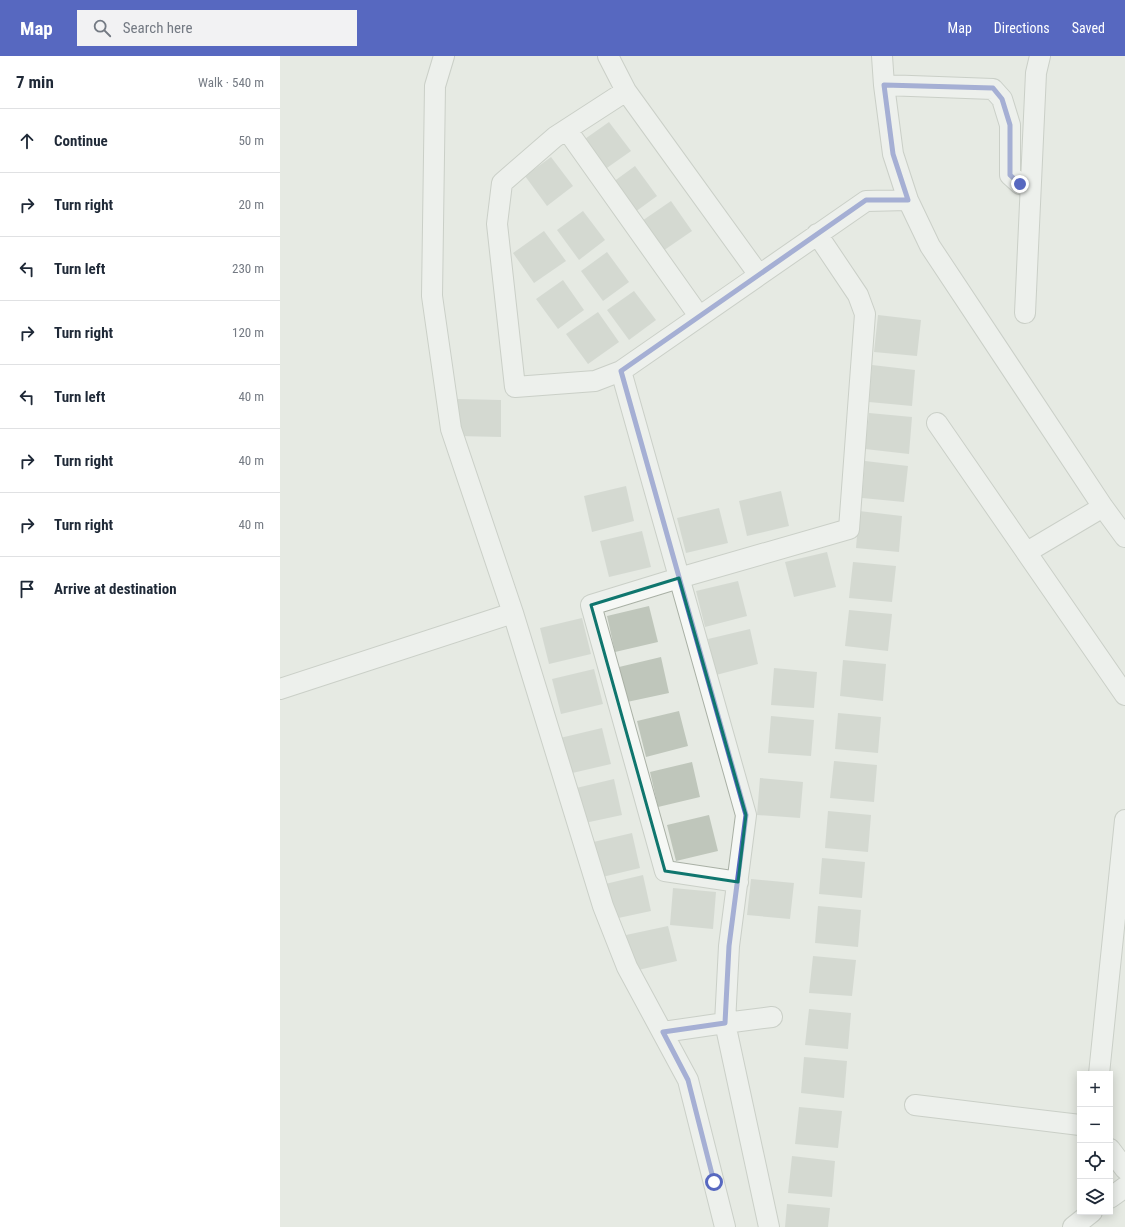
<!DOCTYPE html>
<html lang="en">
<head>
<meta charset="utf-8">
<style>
	:root { --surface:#fff; --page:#f2f2f3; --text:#1f2937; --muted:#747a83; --line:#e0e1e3; --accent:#5768c0 }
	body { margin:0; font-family:"Roboto Condensed",sans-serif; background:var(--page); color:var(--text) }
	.controls { position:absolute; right:12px; bottom:12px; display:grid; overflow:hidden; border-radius:0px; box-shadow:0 2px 10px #0003 }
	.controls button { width:36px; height:36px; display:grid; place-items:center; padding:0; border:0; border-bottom:1px solid var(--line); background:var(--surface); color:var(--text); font:20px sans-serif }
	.stop { position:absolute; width:12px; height:12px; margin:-9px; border:3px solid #5768c0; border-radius:50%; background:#fff }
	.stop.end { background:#5768c0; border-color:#fff; box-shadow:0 1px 4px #0008 }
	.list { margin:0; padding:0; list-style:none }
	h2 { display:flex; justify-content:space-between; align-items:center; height:52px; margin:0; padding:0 16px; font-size:17px }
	h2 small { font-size:13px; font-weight:400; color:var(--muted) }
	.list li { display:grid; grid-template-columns:26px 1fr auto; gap:12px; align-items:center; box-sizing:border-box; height:64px; padding:0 16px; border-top:1px solid var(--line) }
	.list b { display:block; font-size:15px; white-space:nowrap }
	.list em { font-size:13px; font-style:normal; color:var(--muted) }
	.icon { flex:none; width:22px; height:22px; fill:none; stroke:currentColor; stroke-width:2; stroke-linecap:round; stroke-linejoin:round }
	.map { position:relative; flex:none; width:845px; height:1171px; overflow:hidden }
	header { display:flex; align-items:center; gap:24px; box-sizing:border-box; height:56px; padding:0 20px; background:var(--accent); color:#fff }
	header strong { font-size:19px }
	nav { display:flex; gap:22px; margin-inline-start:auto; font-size:14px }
	.search { width:280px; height:36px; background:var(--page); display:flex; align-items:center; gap:10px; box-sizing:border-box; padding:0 14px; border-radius:0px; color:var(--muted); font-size:15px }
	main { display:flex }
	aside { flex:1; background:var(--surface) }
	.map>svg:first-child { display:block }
	.building { fill:#bfc6bb }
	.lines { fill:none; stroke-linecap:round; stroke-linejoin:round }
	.minor-casing { stroke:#a9b0a5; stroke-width:22 }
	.minor { stroke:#f6f8f5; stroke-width:20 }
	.route { stroke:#5768c0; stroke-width:5 }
	.marked { fill:none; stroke:#0f766e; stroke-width:3; stroke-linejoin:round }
</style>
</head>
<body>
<header>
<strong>Map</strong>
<div class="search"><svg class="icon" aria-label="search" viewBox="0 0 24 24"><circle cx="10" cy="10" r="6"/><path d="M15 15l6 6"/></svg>Search here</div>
<nav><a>Map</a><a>Directions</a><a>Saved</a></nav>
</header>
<main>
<aside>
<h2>7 min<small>Walk · 540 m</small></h2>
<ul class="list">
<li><svg class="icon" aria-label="ahead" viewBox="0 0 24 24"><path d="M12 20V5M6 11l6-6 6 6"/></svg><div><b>Continue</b></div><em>50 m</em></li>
<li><svg class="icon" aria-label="right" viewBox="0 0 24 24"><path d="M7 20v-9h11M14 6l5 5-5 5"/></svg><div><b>Turn right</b></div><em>20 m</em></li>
<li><svg class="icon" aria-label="left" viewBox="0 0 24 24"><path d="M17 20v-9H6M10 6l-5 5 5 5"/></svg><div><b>Turn left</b></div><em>230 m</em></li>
<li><svg class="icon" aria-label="right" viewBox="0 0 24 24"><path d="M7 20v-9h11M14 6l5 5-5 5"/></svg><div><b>Turn right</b></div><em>120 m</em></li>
<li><svg class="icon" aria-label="left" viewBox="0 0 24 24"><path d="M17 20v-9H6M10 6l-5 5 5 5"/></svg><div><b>Turn left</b></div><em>40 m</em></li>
<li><svg class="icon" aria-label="right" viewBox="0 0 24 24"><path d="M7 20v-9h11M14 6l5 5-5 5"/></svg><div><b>Turn right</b></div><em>40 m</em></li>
<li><svg class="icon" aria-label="right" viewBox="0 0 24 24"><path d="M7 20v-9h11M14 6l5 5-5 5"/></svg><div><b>Turn right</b></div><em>40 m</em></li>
<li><svg class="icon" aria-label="arrive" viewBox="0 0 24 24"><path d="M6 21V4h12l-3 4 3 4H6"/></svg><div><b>Arrive at destination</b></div></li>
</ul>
</aside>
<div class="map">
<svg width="845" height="1171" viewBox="0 0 845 1171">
	<rect width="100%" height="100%" fill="#e6eae3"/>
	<path class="building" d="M329,66L351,95L324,114L302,85Z
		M271,101L293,130L267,150L245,120Z
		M355,110L377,140L351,159L329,129Z
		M391,145L412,175L380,197L359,167Z
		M303,155L325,184L299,204L277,174Z
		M264,175L286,205L254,227L233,197Z
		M327,196L349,226L323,245L301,215Z
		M283,224L304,254L278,273L256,243Z
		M354,235L376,264L349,284L327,254Z
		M318,256L339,286L308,308L286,278Z
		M598,259L641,264L637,300L594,296Z
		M592,309L635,314L632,350L589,346Z
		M178,343L221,344V381L178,380Z
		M589,357L632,361L629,398L585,393Z
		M585,405L628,410L624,446L582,442Z
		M346,430L354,465L312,476L304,440Z
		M501,435L509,470L467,480L459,445Z
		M439,452L448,487L406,497L397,462Z
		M579,455L622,460L619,496L576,492Z
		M362,475L371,511L329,521L320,485Z
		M547,496L556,531L514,541L505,506Z
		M573,506L616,510L612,546L569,542Z
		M458,525L467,560L425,571L416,535Z
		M369,550L378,586L335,596L327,560Z
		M569,554L612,558L608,595L565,590Z
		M302,562L311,598L269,608L260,572Z
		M470,573L478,608L436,619L428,583Z
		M381,601L389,637L347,646L339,611Z
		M563,604L606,608L603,645L560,640Z
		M494,612L537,616L534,652L491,649Z
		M314,613L323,648L281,658L272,623Z
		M399,655L408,690L366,701L357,665Z
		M558,657L601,661L598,697L555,693Z
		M491,660L534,664L531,700L488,697Z
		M322,672L331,708L288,718L280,682Z
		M554,705L597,709L594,746L550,742Z
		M412,706L420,741L378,751L370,716Z
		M480,722L523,726L520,762L477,759Z
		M334,723L342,759L300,768L292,733Z
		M548,755L591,759L588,796L545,792Z
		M429,759L438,795L396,805L387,769Z
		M352,777L360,812L318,822L309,787Z
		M542,802L585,806L582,842L539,838Z
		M363,819L371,855L329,864L321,829Z
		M471,823L514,827L510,863L467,859Z
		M393,832L436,836L433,873L390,869Z
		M538,850L581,854L578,891L535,887Z
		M388,870L397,905L354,915L346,879Z
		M533,900L576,904L572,940L529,937Z
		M529,953L571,957L568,993L525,989Z
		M524,1001L567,1005L564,1042L521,1037Z
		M519,1051L562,1055L558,1092L515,1088Z
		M512,1100L555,1105L552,1141L508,1137Z
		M507,1148L550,1152L548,1171H505Z"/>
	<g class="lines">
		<defs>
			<path id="minor" d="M164,0L155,30L152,240L171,373L233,557L323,850L347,911L408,1024L445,1171
				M328,0L346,35L479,219
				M602,0L604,29L613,98L628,144L650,190L823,451L845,481
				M604,29L713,33L722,43L730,69V119L740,128L750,126
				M346,35L275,81L222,127L217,168L235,331L315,325L341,315L586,145L628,144
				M287,74L419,260
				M745,257L756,17L760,0
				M341,315L466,759L449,890L445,967L489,1171
				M657,367L845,639
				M747,496L823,451
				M0,633L233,557
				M458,826L385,815L311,549L399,522L569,473L585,258L578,239L537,178
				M383,976L445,967L492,961
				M819,1018L845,764
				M635,1049L800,1069
				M830,1093L845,1113
				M830,1142L845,1131
				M793,1171L812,1156"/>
		</defs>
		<use href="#minor" class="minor-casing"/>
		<use href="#minor" class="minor"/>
	</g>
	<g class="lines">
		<path class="route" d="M434,1126L408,1024L383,976L445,967L449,890L466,759L341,315L586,144H628L613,98L604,29L713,32L722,43L730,69V119L740,128"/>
	</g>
	<path d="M0 0H845V1171H0ZM399,522L466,759L458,826L385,815L311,549Z" fill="#e6eae3" fill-opacity=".55" fill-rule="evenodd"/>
	<path class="marked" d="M399,522L466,759L458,826L385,815L311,549Z"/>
</svg>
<div class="controls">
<button>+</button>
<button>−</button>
<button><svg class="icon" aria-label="locate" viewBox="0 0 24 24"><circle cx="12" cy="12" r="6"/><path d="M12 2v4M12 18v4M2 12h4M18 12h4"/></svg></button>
<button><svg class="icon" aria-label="layers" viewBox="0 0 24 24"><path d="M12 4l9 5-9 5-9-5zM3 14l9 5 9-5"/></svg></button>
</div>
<div class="stop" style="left:434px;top:1126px"></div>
<div class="stop end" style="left:740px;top:128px"></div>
</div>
</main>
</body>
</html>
